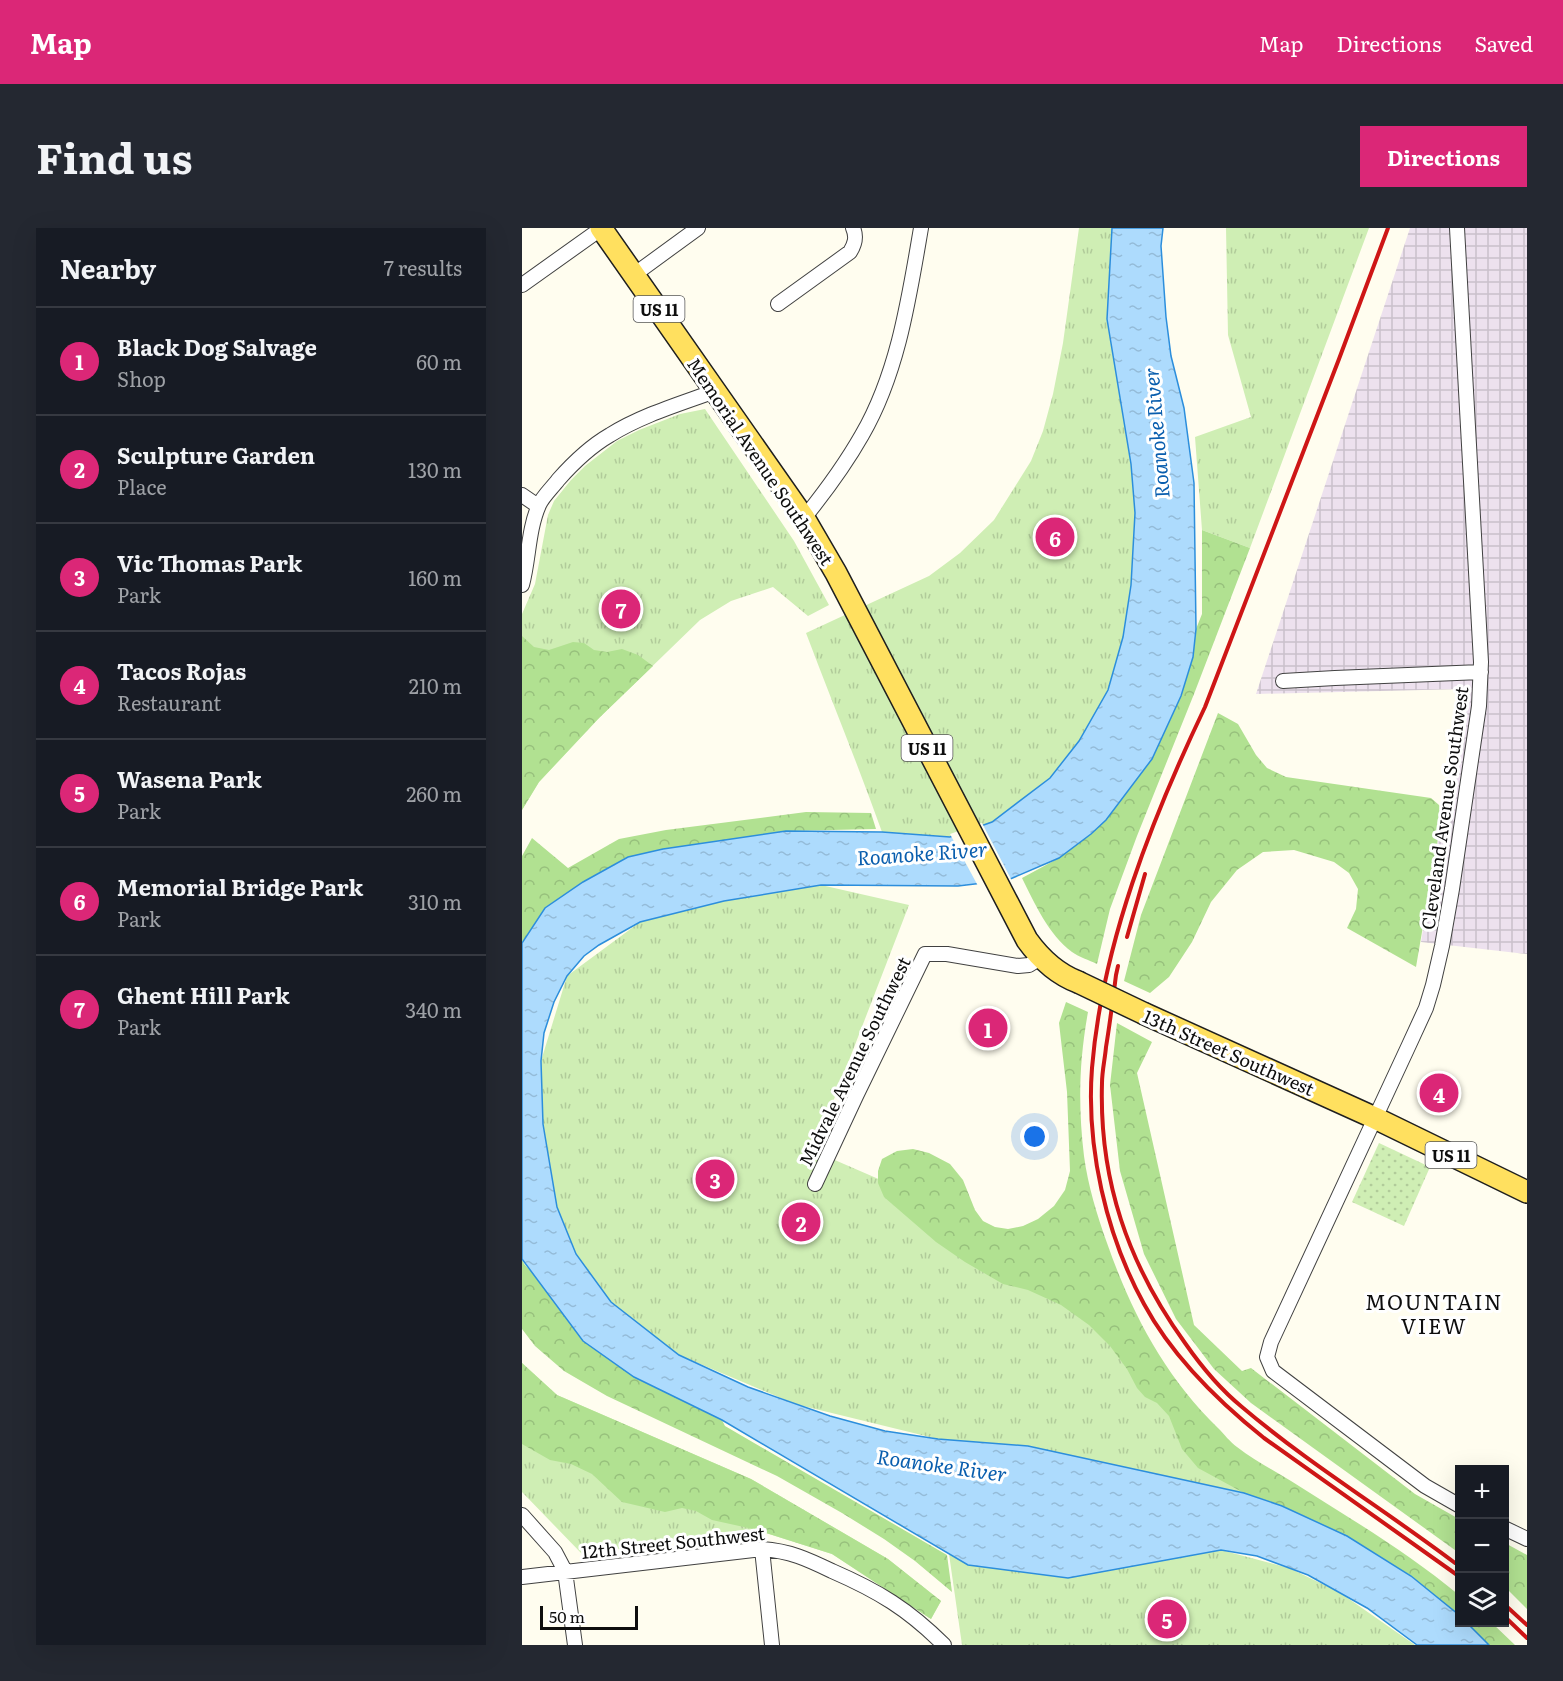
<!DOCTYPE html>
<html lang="en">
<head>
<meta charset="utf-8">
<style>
	:root { --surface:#171b24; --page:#242831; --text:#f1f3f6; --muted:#9ea1a6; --line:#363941; --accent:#db2777 }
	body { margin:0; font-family:Literata,serif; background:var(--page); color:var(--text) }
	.controls { position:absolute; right:18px; bottom:18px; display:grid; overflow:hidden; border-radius:0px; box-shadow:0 6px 24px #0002 }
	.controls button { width:54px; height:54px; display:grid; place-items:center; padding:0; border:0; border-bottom:2px solid var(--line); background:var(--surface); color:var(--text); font:30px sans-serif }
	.scale { position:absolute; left:18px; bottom:15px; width:98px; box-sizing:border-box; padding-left:6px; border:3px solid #0e0e0e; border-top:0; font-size:16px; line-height:21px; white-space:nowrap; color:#0e0e0e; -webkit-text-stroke:4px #fff; paint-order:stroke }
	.you { position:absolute; left:513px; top:909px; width:21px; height:21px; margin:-15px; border:4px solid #fff; border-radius:50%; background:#1a73e8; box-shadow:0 0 0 9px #1a73e833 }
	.badge { display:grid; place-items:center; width:39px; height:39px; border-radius:50%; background:var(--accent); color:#fff; font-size:20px; font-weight:700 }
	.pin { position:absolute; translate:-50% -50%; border:3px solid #fff; box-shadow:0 2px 6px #0006 }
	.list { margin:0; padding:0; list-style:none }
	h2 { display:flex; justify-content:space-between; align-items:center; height:78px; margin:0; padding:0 24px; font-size:26px }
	h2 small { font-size:20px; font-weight:400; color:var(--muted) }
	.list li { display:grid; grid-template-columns:39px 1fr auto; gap:18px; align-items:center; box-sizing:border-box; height:108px; padding:0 24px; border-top:2px solid var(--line) }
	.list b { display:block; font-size:22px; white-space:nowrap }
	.list p { margin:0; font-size:20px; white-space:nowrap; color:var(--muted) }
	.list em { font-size:20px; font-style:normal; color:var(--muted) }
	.icon { flex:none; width:33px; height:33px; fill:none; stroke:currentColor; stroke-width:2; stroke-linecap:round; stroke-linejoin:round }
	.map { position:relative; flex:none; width:1005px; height:1417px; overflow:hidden; border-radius:0px }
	header { display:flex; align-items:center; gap:36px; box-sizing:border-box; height:84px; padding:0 30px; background:var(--accent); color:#fff }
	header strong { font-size:28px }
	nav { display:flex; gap:33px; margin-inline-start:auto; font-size:21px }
	.intro { display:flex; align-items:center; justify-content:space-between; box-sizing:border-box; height:144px; padding:0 36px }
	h1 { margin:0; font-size:42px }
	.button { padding:15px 27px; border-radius:0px; background:var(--accent); color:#fff; font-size:21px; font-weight:700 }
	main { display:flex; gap:36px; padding:0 36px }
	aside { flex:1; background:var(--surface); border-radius:0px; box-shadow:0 6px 24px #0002 }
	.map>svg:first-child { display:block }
	.industrial { fill:url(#industrial-grid) }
	.grass { fill:url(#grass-tufts) }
	.forest { fill:url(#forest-crowns) }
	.garden { fill:url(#garden-dots) }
	.water { fill:url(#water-ripples); stroke:#2c8edc; stroke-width:1.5 }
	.pier { fill:#fffdef }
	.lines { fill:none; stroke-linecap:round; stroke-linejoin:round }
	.street-casing { stroke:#414141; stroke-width:16 }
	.primary-casing { stroke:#1f1f1f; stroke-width:24 }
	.street { stroke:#fff; stroke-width:14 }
	.primary { stroke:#ffe05f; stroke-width:21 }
	.rail { stroke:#ce1616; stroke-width:4 }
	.primary-bridge-casing { stroke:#1f1f1f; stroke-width:24; stroke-linecap:butt }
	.primary-bridge { stroke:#ffe05f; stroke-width:21 }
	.labels { text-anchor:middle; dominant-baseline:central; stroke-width:6; stroke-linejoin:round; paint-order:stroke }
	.shield { fill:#fff; stroke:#565656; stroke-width:1.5 }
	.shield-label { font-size:16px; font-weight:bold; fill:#0e0e0e }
	.street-label { font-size:18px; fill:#0e0e0e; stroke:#fff }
	.water-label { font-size:20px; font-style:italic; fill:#095eae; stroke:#fff }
	.quarter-label { font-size:21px; letter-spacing:1.5px; fill:#0e0e0e; stroke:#fff }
</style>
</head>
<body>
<header>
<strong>Map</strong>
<nav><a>Map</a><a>Directions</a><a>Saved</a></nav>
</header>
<div class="intro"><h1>Find us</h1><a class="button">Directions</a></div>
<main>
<aside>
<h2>Nearby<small>7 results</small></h2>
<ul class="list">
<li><span class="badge">1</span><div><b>Black Dog Salvage</b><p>Shop</p></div><em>60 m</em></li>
<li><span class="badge">2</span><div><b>Sculpture Garden</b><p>Place</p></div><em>130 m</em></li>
<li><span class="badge">3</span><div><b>Vic Thomas Park</b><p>Park</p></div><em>160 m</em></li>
<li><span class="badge">4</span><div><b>Tacos Rojas</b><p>Restaurant</p></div><em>210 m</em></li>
<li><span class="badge">5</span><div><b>Wasena Park</b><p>Park</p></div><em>260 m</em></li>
<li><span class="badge">6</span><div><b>Memorial Bridge Park</b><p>Park</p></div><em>310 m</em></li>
<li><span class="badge">7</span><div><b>Ghent Hill Park</b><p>Park</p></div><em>340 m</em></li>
</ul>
</aside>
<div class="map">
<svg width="1005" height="1417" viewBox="0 0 1005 1417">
	<defs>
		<pattern id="industrial-grid" width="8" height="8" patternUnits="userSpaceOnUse" patternTransform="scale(1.5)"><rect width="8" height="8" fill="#ede1ee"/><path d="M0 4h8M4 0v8" fill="none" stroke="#cac0cb"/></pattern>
		<pattern id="grass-tufts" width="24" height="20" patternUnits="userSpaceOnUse" patternTransform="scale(1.5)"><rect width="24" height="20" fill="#cfeeb4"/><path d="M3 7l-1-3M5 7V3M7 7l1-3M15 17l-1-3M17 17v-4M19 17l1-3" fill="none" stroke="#b1cb9a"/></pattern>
		<pattern id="forest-crowns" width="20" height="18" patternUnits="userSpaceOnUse" patternTransform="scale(1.5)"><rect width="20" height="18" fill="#b1e191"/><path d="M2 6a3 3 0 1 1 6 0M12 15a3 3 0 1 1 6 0" fill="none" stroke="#97c07c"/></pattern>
		<pattern id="garden-dots" width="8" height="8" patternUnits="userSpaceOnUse" patternTransform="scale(1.5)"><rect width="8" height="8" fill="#cfeeb4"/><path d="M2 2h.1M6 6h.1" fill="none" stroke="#b1cb9a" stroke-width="1.8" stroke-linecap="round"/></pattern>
		<pattern id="water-ripples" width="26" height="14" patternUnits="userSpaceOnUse" patternTransform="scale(1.5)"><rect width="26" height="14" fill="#addbfd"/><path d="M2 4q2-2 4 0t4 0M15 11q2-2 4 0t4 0" fill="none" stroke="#94bbd8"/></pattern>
	</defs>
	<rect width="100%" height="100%" fill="#fffdef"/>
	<path class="industrial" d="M888,0H1005V726L899,714L941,461L734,466Z"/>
	<path class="grass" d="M557,0H590L585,91L609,236L613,285L609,357L601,409L586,462L557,513L528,550L470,594L428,609L360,604C336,537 309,471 284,405L407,348L438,325L472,292L509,233L521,203L531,166L541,115Z
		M704,0H847L728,320L680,302L673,209L729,189L706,107Z
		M183,181L272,313L307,377L286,388L251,359L209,373L178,392L77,490L17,554L0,582V386L13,356L26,287L32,273L49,252L63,238L95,213L117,202L158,186Z
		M299,657L387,677L292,923L550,1035L600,1105L722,1265L506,1218L416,1211L273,1176L157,1127L89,1074L54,1026L35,979L21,896L19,833L45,748L118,694L202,673Z
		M0,1135L35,1167L229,1251L366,1331L419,1373L409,1391L310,1326L231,1301L60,1326L0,1264Z
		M699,1322L767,1340L817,1364L893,1417H440L427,1326L504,1344Z"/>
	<path class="forest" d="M680,302L728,320L672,466L615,608L588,681L575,736C567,732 557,729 550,724C526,706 513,676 500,650L537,630L584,592L630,531L659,468L671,429L674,401L680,386Z
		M0,408L12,419L27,422L51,414L62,415L72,422L85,424L100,421L116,427L131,438L77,490L17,554L0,582Z
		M696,485L716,496L734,527L745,540L764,549L909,570L917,577L920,587L894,739L825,700L834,681L836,661L827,645L812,634L772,622L741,624L715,642L689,674L670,714L647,749L628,765L602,753L619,687Z
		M284,584L349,585L354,601L264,603L106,629L61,654L23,680L0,715V628L10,610L46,640L97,611L144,602Z
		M544,774L566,784C557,834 556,877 562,928C566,958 575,987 585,1015C610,1086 642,1147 696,1200C702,1206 708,1214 715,1219C732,1232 751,1242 769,1253C826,1289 885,1324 937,1367V1387L889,1348L825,1308L760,1278L722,1265L676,1240L660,1221L647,1188L635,1175L623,1169L615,1160L605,1141L588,1118L567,1097L539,1077L506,1062L481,1056L443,1034L414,1014L362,969L356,955V943L360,931L375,923L391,921L407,925L428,936L441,952L453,982L461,993L473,999L486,1001L501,998L516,991L532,978L543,962L548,943L545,864L537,795Z
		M595,795L630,814L615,845L672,1097L720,1143L729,1140L893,1266L937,1291V1325L729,1175L692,1141L654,1091L622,1026L598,943L588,857Z
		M0,1031L2,1036L112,1149L200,1192L203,1198L425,1327L430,1364L393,1333L362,1311L320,1285L255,1248L85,1168L42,1143L13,1118L0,1101Z
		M0,1135L35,1167L229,1251L366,1331L419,1373L409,1391L310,1326L231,1301L190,1292L174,1283L160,1280L143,1284L100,1274L70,1246L49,1236L28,1232L0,1216Z
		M983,1315L1005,1327V1381L983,1359Z
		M945,1395H970L993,1417H967Z"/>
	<path class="garden" d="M857,915L908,939L882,998L830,974Z"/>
	<path class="water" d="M590,0H641L639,18L644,89L649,128L662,180L672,255L674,401L671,429L659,468L630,531L584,592L569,606L537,630L486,652L436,658L299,657L202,673L118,694L77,717L62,728L45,748L32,774L22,805L19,833L21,896L35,979L54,1026L89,1074L157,1127L226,1159L308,1188L363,1203L416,1211L506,1218L722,1265L760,1278L825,1308L889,1348L937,1387L938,1394L945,1395L967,1417H895L845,1380L786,1347L735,1328L699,1322L546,1350L446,1337L200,1192L112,1149L61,1113L0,1031V715L23,680L61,654L106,629L141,621L264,603L360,604L428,609L470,594L528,550L557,513L586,462L601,409L609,357L613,285L609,236L585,91Z"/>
	<path class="pier" d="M460,595L490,653L456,658L428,606Z"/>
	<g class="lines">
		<defs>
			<path id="street" d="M935,0L959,434L957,478L930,661L920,718L911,757L904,780L887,817L749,1114L745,1129L751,1143L903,1258L938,1278
				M113,46L176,0
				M0,57L80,0
				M256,76L328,24C333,16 335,9 331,0
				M0,267L16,278
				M282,290C303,264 323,237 340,207C376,145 387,70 399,0
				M0,357C7,331 6,302 17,277C21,268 30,260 36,252C51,235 69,218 88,207C120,187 158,176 193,163
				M761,453L813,450L959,444
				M293,956L334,868L403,726H425L496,738L507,737L520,729
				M0,1287L33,1324L43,1343L53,1417
				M982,1300L1005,1311
				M240,1321L250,1417
				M0,1349L240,1321C268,1323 285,1331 310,1343C356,1363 386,1381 422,1417"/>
			<path id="primary" d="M79,0L282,290L314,345L505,712C518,730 535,746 556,754
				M623,786L853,890L1005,964"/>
		</defs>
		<use href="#street" class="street-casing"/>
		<use href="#primary" class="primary-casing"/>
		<use href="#street" class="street"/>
		<use href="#primary" class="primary"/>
		<path class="rail" d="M866,0L817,131L683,479C630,590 580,717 570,840C564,919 584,1007 622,1076C650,1128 697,1174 742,1210L938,1349
			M605,709L623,646
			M596,738L594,747C591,771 588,795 584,819C583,831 580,843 580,855C577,952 606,1036 663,1115C679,1138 698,1161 720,1179C787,1236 863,1282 933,1335
			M982,1376L1005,1397
			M982,1388L1005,1410"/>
		<defs>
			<path id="primary-bridge" d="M556,754L623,786"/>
		</defs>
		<use href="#primary-bridge" class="primary-bridge-casing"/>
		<use href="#primary-bridge" class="primary-bridge"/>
	</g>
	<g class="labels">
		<g class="shield">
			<rect x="111.5" y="68" width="51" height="26" rx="4.5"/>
			<rect x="379.5" y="507" width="51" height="26" rx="4.5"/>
			<rect x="903.5" y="914" width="51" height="26" rx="4.5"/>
		</g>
		<g class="shield-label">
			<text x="137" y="81">US 11</text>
			<text x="405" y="520">US 11</text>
			<text x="929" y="927">US 11</text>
		</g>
		<g class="street-label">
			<text transform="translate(239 233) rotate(56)">Memorial Avenue Southwest</text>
			<text transform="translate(922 580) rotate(-82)">Cleveland Avenue Southwest</text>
			<text transform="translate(707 824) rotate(24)">13th Street Southwest</text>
			<text transform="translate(332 833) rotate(-64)">Midvale Avenue Southwest</text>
			<text transform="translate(151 1314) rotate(-6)">12th Street Southwest</text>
		</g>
		<g class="water-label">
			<text transform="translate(633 205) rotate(-95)">Roanoke River</text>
			<text transform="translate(400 624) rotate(-4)">Roanoke River</text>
			<text transform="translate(420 1236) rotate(8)">Roanoke River</text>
		</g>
		<g class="quarter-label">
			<text x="912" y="1072">MOUNTAIN<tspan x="912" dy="24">VIEW</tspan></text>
		</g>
	</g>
</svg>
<div class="controls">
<button>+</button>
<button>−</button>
<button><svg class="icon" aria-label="layers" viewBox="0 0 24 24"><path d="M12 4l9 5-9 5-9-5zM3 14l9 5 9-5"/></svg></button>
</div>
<div class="scale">50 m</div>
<div class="you"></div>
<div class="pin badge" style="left:466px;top:800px">1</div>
<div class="pin badge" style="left:279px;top:994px">2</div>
<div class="pin badge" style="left:193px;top:951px">3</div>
<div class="pin badge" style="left:917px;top:865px">4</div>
<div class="pin badge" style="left:645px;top:1391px">5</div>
<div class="pin badge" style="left:533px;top:309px">6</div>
<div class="pin badge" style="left:99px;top:381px">7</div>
</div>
</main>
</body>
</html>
